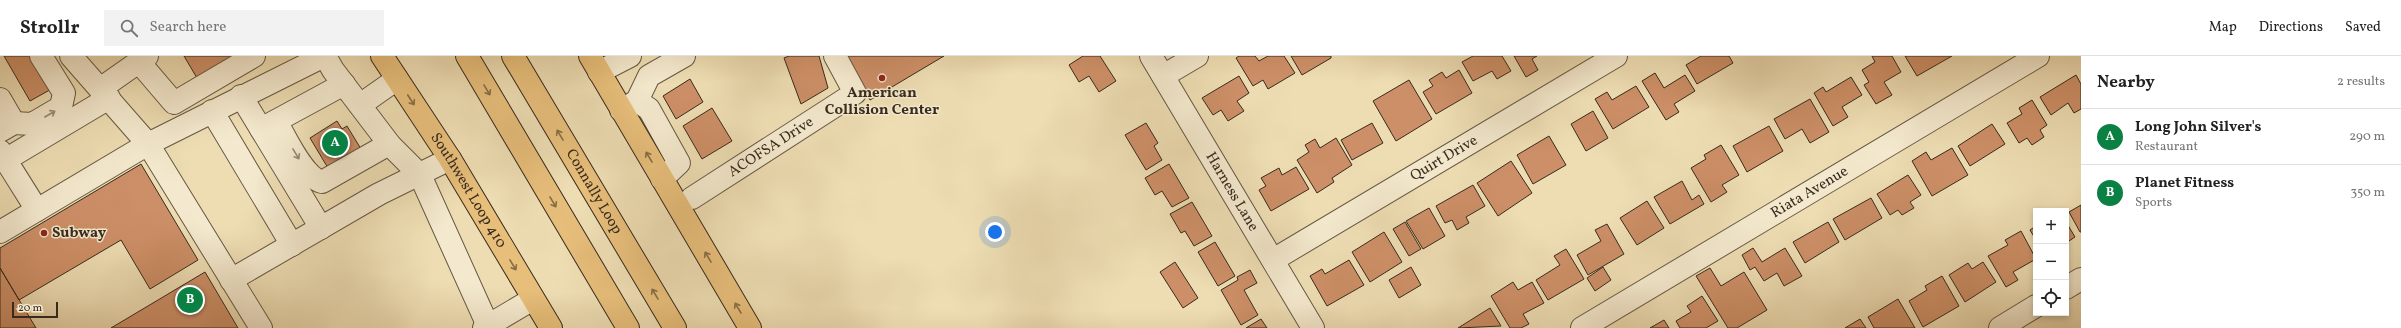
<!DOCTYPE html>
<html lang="en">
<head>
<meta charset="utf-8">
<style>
	:root { --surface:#fff; --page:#f2f2f2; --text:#222; --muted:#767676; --line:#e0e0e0; --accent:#0b8043 }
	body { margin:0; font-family:Vollkorn,serif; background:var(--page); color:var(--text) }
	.controls { position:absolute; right:12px; bottom:12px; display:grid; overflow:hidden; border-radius:0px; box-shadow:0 2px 6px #0003 }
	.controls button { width:36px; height:36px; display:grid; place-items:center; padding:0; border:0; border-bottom:1px solid var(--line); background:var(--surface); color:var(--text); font:20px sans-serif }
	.scale { position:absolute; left:12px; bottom:10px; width:46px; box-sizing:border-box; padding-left:4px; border:2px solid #372b1e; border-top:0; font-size:11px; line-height:14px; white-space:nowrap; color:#372b1e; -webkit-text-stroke:3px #f4e9ce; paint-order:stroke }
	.you { position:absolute; left:995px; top:176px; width:14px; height:14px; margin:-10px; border:3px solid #fff; border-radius:50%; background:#1a73e8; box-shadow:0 0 0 6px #1a73e833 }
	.badge { display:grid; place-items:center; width:26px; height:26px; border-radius:50%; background:var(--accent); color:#fff; font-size:13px; font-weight:700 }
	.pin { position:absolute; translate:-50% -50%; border:2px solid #fff; box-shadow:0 1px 4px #0006 }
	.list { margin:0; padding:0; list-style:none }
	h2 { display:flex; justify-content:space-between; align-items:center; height:52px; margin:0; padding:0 16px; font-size:17px }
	h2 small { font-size:13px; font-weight:400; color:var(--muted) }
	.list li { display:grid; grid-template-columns:26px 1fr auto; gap:12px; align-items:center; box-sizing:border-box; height:56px; padding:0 16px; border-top:1px solid var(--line) }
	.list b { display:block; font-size:15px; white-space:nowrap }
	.list p { margin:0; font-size:13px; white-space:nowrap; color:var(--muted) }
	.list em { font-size:13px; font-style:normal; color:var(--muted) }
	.icon { flex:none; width:22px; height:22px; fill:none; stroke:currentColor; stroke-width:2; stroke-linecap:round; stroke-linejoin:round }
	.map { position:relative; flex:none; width:2081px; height:272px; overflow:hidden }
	header { display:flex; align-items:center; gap:24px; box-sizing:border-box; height:56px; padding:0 20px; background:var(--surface); border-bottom:1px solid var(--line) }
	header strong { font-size:19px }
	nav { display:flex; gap:22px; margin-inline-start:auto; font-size:14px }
	.search { width:280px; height:36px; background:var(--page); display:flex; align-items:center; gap:10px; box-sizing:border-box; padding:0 14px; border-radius:0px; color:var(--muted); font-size:15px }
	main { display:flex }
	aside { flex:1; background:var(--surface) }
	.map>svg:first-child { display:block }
	.building { fill:#cd8f67; stroke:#372b1e }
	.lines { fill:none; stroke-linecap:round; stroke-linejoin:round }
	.minor-casing { stroke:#655843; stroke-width:24 }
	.major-casing { stroke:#372b1e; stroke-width:24 }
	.highway-casing { stroke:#372b1e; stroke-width:24 }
	.minor { stroke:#f4e9ce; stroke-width:22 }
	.major { stroke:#e7be7a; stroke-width:22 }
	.highway { stroke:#e7be7a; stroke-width:22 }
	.oneway { stroke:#866d47 }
	.oneway2 { stroke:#968a76 }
	.poi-dot { fill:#8f2418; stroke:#f4e9ce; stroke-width:1.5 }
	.labels { text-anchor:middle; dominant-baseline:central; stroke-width:3; stroke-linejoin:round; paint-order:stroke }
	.poi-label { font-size:15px; font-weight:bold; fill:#372b1e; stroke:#f4e9ce }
	.street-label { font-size:15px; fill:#372b1e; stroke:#f4e9ce }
</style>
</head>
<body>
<header>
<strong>Strollr</strong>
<div class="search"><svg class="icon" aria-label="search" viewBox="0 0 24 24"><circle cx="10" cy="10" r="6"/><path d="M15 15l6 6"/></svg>Search here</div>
<nav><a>Map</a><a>Directions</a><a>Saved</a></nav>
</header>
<main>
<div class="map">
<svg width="2081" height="272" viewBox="0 0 2081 272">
	<rect width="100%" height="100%" fill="#eeddb3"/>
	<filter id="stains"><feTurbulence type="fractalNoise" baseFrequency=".005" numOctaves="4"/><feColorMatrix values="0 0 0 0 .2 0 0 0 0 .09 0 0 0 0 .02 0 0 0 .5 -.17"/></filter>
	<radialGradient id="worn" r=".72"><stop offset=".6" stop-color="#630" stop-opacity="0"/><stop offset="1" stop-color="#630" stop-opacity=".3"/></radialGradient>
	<path class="building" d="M4,0H37L55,31L30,45Z
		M184,0H234L197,22Z
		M789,0H819L828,32L801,48L784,2Z
		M843,0H944L870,44Z
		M1083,0H1100L1116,25L1099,36L1089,20L1079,26L1069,9Z
		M1239,0H1255L1259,5L1268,0H1284L1295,17L1268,33L1263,24L1253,30L1236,2Z
		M1291,0H1331V2L1302,19Z
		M1473,0H1502L1511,15L1497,23L1492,15L1473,25L1462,6Z
		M1514,0H1537L1532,3L1538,14L1526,21Z
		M1701,0H1729L1733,7L1697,28L1686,9Z
		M1872,0H1892L1901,16L1884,26L1892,39L1876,48L1864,29L1869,26L1862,14L1875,6Z
		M1905,0H1952L1917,20Z
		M1459,14L1472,37L1436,58L1423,36L1433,30L1429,24L1442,16L1446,22Z
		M1655,17L1664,32L1685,19L1695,35L1674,48L1679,56L1666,64L1642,25Z
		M2076,19L2081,28V53L2074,57L2068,47L2051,59L2040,41Z
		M1239,20L1249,37L1237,45L1244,55L1228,65L1221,54L1213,59L1202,42Z
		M1851,21L1862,39L1842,51L1848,61L1833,70L1814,37L1823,31L1826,36Z
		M690,23L703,46L676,63L663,40Z
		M1409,24L1432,63L1396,85L1373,45Z
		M1636,30L1649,51L1613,73L1595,43L1607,36L1612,44Z
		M1810,43L1829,76L1810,87L1802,73L1785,83L1774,63Z
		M2032,44L2047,69L2040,74L2044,81L2032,89L2027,82L2019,87L2007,67L2022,58L2019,52Z
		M712,52L732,85L702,103L683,70Z
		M1593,55L1608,82L1586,95L1571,68Z
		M337,65L342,73L347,70L361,93L328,112L310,82Z
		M1146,67L1158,87L1154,90L1162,104L1146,114L1125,79Z
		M1372,67L1383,87L1352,104L1341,84Z
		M1992,68L2005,88L1970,110L1958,90Z
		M1769,70L1783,95L1747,116L1733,90Z
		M1549,80L1566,109L1533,128L1517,99Z
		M1336,82L1352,109L1332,122L1334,126L1317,137L1297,104L1309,96L1305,89L1315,83L1320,92Z
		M1721,89L1739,119L1722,129L1727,136L1711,146L1691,112L1706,103L1704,99Z
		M1952,92L1968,119L1932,140L1912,105L1926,96L1931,104Z
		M1511,105L1532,137L1498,160L1477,127Z
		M141,108L198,204L150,233L121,184L19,244L0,212V192Z
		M1169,108L1189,142L1172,151L1162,135L1155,139L1145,122Z
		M1296,111L1309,133L1271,155L1259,134L1266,130L1261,122L1279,112L1282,119Z
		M1908,119L1921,139L1910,146L1914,152L1902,159L1898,154L1890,159L1877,138Z
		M1682,125L1692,144L1699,139L1704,148L1670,168L1654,141Z
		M1473,129L1485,150L1466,161L1469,167L1457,174L1452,164L1445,167L1436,150Z
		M1871,142L1882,162L1845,184L1833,163Z
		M1647,145L1664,172L1637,189L1620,162Z
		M1192,146L1212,180L1194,190L1185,175L1181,177L1170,158Z
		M2081,149V176H2080L2069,156Z
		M1429,152L1445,180L1423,193L1406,165Z
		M1405,166L1421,193L1409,200L1393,173Z
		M1828,166L1839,186L1805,207L1793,186Z
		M2066,166L2075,181L2066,187Z
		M1607,168L1624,198L1588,219L1577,199L1601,185L1595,174Z
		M2036,170V184L2030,174Z
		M2021,175L2036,203L2013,216L2018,224L2006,231L1988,200L2008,189L2005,184Z
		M1384,176L1402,206L1370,226L1352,196Z
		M1215,186L1235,220L1218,230L1198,196Z
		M1753,192L1762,206L1785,192L1802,220L1784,230L1777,217L1764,225L1755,211L1750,214L1742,199Z
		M1566,193L1584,223L1548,244L1536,224L1560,209L1554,200Z
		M1349,204L1364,229L1327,250L1310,220L1322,213L1325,218Z
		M1175,206L1198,242L1183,252L1160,216Z
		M1983,206L1996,226L1965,246L1949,219L1968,207L1972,213Z
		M1411,211L1421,229L1399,242L1389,224Z
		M1603,211L1611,224L1595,235L1587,222Z
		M0,212L36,272H0Z
		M1710,212L1721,230L1744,216L1767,254L1737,272H1728L1696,220Z
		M1250,214L1257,227L1244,234L1258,259L1241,269L1221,234L1238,224L1237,221Z
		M205,216L238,272H111Z
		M1942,220L1959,250L1923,271L1909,245L1927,234L1925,230Z
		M1513,226L1518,234L1532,226L1544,247L1523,258L1529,268L1521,272H1510L1491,240Z
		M1702,240L1718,265L1706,272H1680L1676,265L1691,256L1687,250Z
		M1898,243L1915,272H1874L1868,261Z
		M1490,252L1501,270L1458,272Z
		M1261,263L1267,272H1246Z
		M1860,263L1866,272H1845Z
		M1664,264L1669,272H1650Z"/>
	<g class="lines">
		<defs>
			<g id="minor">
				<path d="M71,0L148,88L261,272"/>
				<path d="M325,0L333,14L390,89L420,119L489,272"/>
				<path id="s1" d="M1151,0L1313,272"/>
				<path d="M139,6L174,47L254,0"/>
				<path d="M599,16L630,0"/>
				<path d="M1163,20L1197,0"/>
				<path d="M100,33L147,0"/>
				<path d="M241,40L261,73"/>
				<path d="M0,43L14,67L0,75"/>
				<path d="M637,45L649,20L684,0"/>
				<path d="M360,49L397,23"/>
				<path d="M621,54L637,45L649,53L679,107L662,123"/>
				<path d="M212,55L292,189"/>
				<path d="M276,65C286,82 303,121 322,126L389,88"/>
				<path d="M14,67L32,68L61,51L64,37L41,0"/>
				<path d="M0,95L37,154"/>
				<path d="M5,104L109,42"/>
				<path id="s2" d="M692,142L855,37L835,0"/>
				<path d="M321,172L261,73L344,28"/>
				<path d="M0,176L148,88L324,0"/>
				<path id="s3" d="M1273,204L1616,0"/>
				<path d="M231,224L379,138L450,103"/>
				<path d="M2066,232L2081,223"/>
				<path d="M484,272L533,243"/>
				<path id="s4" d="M1582,272L2038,0"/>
				<path d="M2000,272L2036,250"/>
			</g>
			<g id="major">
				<path id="s5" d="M382,0L450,103L551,272"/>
				<path d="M590,0L750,272"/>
			</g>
			<g id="highway">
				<path d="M467,0L628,272"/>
				<path id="s6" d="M513,0L675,272"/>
			</g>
		</defs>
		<use href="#minor" class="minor-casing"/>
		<use href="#major" class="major-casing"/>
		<use href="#highway" class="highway-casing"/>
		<use href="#minor" class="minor"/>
		<use href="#major" class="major"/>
		<use href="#highway" class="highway"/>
	</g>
	<defs><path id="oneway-shaft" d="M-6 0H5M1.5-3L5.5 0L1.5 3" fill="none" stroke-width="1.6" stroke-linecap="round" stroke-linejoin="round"/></defs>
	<g class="oneway">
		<use href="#oneway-shaft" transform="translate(487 34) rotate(59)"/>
		<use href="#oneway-shaft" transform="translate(411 44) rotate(57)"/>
		<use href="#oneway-shaft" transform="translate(560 79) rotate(-121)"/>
		<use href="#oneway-shaft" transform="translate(649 101) rotate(-121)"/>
		<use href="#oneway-shaft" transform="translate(553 146) rotate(59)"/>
		<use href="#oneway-shaft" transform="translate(708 201) rotate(-121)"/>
		<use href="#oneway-shaft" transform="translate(513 209) rotate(59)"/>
		<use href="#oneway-shaft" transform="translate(655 238) rotate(-121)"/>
		<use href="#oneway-shaft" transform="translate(738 252) rotate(-121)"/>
	</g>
	<g class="oneway2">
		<use href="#oneway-shaft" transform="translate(50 58) rotate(-30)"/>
		<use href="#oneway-shaft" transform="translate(296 98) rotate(59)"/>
	</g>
	<g class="poi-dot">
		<circle cx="882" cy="22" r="4"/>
		<circle cx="44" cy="177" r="4"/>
	</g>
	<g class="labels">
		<g class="poi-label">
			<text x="882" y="37">American<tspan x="882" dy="17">Collision Center</tspan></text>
			<text x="52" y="177" text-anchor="start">Subway</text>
		</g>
		<g class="street-label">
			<text stroke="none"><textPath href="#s2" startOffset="94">ACOFSA Drive</textPath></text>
			<text stroke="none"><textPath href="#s3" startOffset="199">Quirt Drive</textPath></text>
			<text stroke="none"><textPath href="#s5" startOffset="160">Southwest Loop 410</textPath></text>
			<text stroke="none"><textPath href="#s6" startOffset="158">Connally Loop</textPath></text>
			<text stroke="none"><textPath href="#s1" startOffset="158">Harness Lane</textPath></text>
			<text stroke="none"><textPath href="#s4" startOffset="265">Riata Avenue</textPath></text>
		</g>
	</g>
	<rect width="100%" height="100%" filter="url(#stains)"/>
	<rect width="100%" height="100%" fill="url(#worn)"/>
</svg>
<div class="controls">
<button>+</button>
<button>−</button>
<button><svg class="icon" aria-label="locate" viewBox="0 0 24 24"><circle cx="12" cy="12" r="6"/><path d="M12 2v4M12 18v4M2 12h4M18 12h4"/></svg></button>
</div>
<div class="scale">20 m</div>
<div class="you"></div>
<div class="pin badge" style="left:335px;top:87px">A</div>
<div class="pin badge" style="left:190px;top:244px">B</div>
</div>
<aside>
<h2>Nearby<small>2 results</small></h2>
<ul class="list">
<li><span class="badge">A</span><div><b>Long John Silver's</b><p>Restaurant</p></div><em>290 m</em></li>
<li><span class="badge">B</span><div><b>Planet Fitness</b><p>Sports</p></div><em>350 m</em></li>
</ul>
</aside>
</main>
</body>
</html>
